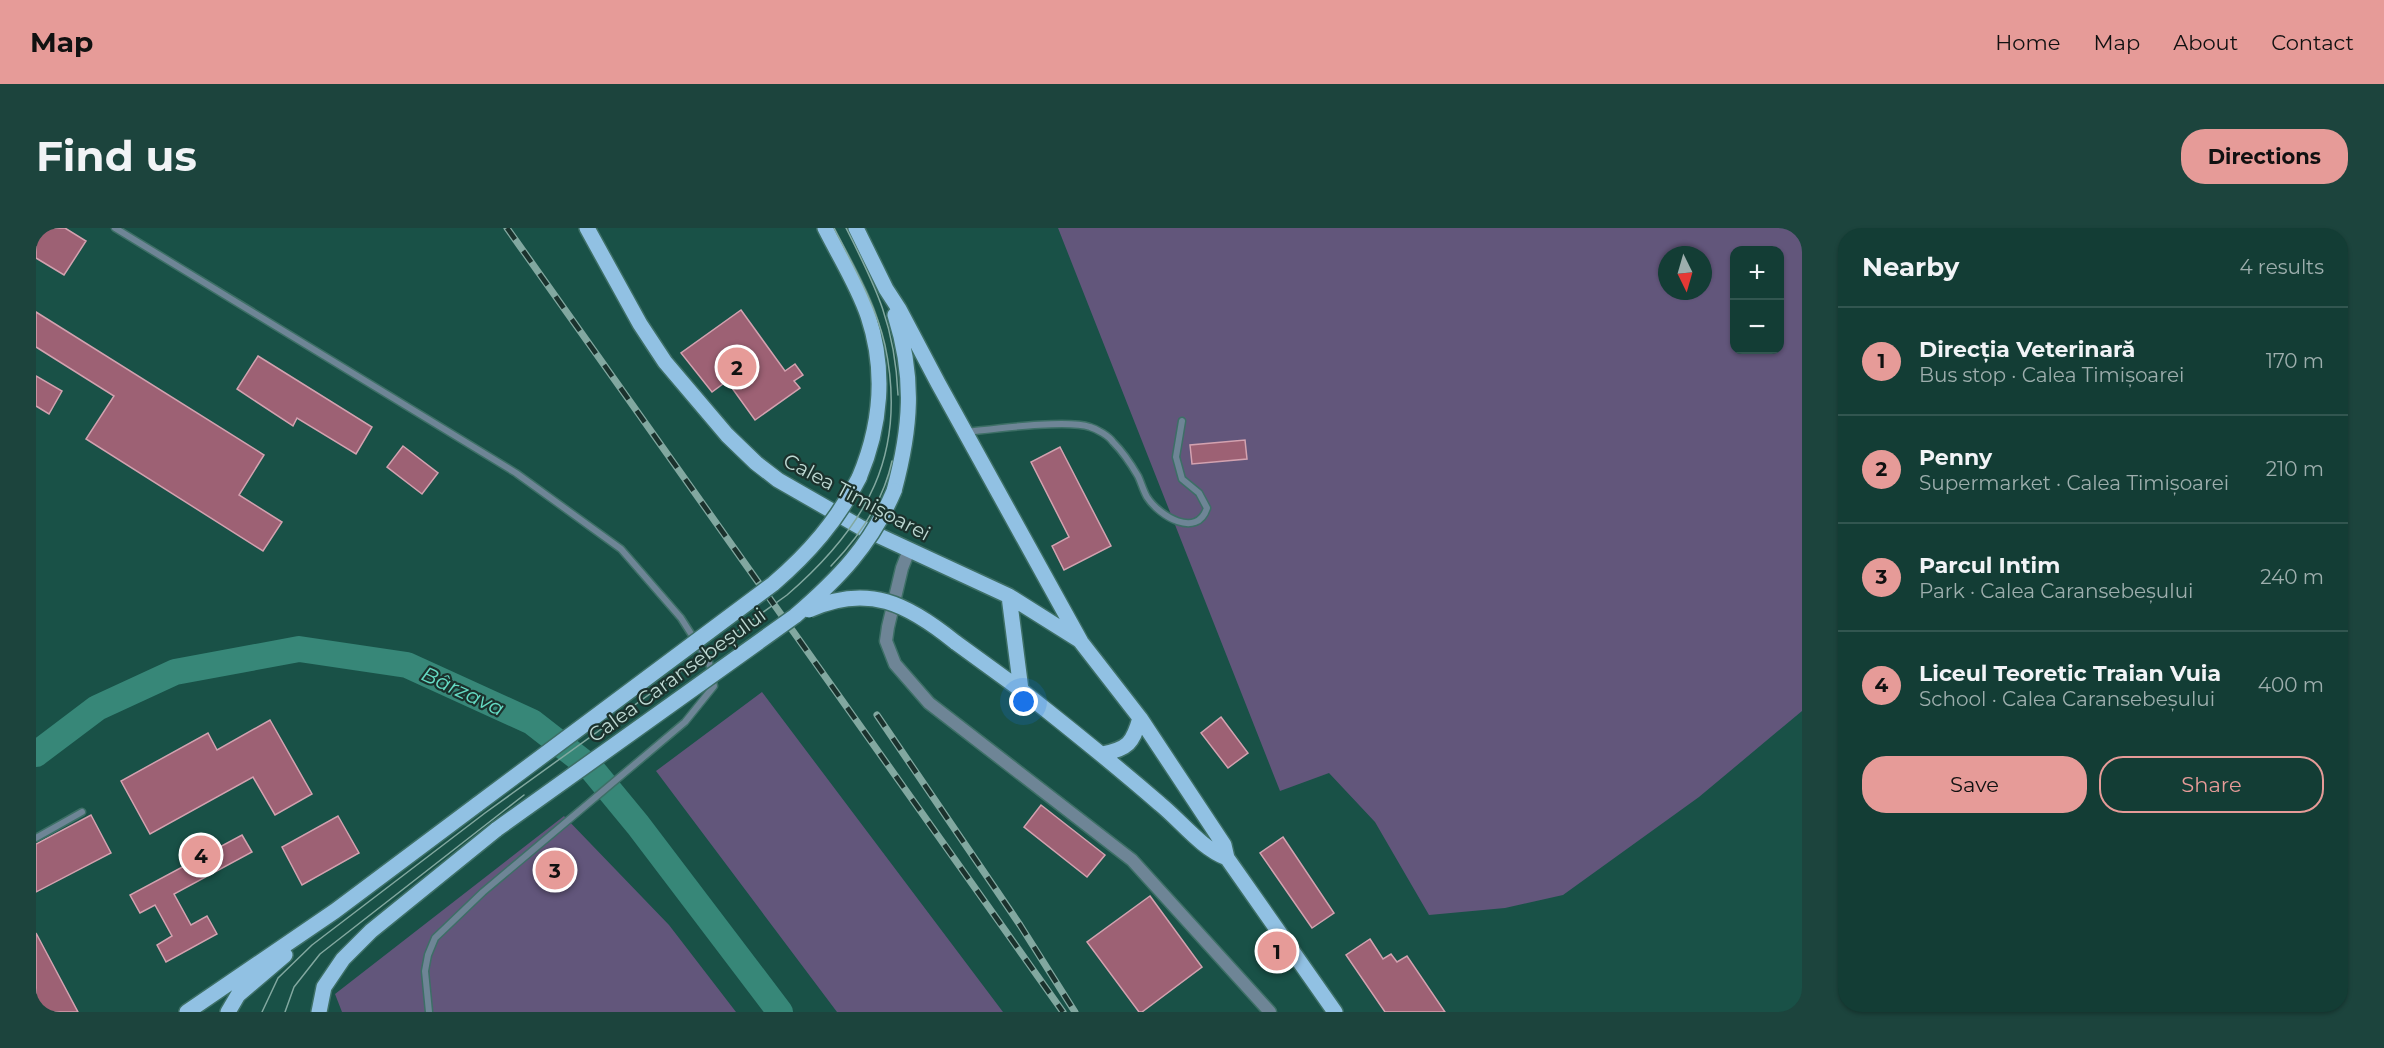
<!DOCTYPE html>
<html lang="en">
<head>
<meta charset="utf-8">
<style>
	:root { --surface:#133d35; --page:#1c443d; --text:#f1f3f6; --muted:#9daead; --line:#325650; --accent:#e69b98 }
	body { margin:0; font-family:Montserrat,sans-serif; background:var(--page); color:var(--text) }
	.controls { position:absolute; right:18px; top:18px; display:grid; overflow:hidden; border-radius:12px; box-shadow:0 2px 4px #0004 }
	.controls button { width:54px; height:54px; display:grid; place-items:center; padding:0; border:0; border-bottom:2px solid var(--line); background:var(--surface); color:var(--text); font:30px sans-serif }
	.compass { position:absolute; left:1622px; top:18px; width:54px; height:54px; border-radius:50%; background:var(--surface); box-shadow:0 2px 4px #0004; rotate:175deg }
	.you { position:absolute; left:988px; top:474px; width:21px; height:21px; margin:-15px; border:4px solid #fff; border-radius:50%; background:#1a73e8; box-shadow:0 0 0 9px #1a73e833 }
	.badge { display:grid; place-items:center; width:39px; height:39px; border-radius:50%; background:var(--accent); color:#111; font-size:20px; font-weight:700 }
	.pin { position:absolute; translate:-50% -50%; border:3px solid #fff; box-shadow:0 2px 6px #0006 }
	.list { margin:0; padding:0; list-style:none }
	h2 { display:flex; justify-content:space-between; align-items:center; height:78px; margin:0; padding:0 24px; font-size:26px }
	h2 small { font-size:20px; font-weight:400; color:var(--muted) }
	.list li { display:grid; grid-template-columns:39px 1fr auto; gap:18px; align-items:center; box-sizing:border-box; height:108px; padding:0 24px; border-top:2px solid var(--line) }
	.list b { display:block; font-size:22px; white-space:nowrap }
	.list p { margin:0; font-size:20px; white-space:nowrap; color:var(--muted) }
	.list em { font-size:20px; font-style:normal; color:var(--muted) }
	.actions { display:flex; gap:12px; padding:18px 24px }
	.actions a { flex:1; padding:14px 0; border:2px solid var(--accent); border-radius:24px; text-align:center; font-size:21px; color:var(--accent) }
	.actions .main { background:var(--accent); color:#111 }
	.map { position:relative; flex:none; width:1766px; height:784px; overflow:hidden; border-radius:24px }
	header { display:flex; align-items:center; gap:36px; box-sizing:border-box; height:84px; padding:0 30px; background:var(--accent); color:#111 }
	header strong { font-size:28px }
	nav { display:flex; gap:33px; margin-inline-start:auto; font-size:21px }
	.intro { display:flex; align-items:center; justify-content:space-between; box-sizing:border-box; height:144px; padding:0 36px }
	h1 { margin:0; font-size:42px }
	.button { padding:15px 27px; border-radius:24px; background:var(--accent); color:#111; font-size:21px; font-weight:700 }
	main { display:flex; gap:36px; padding:0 36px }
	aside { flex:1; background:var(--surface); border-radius:24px; box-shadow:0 2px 4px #0004 }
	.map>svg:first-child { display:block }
	.green { fill:#62567b; fill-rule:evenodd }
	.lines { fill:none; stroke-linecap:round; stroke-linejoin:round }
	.river { stroke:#378778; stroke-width:26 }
	.building { fill:#9d6174; stroke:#d3a2b0; stroke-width:1.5 }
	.service-casing { stroke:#3d6f66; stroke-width:9 }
	.minor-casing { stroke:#3d6f66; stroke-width:15 }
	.primary-casing { stroke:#3d6f66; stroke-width:18 }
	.service { stroke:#6e8596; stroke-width:6 }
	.minor { stroke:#6e8596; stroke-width:12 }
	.primary { stroke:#91c1e3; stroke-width:15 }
	.tram { stroke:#82a8a0; stroke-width:1.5 }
	.rail-casing { stroke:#82a8a0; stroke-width:7 }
	.rail { stroke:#1b322d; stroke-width:4.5; stroke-dasharray:14; stroke-linecap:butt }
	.primary-bridge-casing { stroke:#3d6f66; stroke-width:18; stroke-linecap:butt }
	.primary-bridge { stroke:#91c1e3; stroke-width:15 }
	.labels { text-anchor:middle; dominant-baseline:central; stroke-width:4.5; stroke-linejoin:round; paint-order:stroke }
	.street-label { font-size:20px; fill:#bed9d3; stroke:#1b322d }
	.water-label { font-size:21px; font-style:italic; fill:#65dbc4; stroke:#1b322d }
</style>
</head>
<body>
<header>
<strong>Map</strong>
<nav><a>Home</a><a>Map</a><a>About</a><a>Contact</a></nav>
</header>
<div class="intro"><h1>Find us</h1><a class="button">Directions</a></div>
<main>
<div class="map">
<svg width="1766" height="784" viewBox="0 0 1766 784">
	<rect width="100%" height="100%" fill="#195147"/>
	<path class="green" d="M1022,0H1766V483L1663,569L1527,667L1469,680L1393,687L1339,594L1293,545L1244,563ZM1698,22H1744V122H1698ZM1631,27H1667V63H1631Z
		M726,464L967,784H801L620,543Z
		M528,588L633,697L700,784H306L299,766Z"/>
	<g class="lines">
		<path class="river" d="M0,526L61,480L139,444L263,421L371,437L496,494L555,540L602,597L744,784"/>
	</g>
	<path class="building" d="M0,0H29L50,13L28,47L0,30Z
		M705,82L749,143L759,136L767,147L758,153L764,160L719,192L691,153L676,164L645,125Z
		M0,84L228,227L203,267L246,294L227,323L50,211L78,168L0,119Z
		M222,128L336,199L320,226L261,190L257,198L201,161Z
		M0,148L26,163L13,186L0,178Z
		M1209,212L1211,231L1156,236L1154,217Z
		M367,218L402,245L386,266L351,239Z
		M1024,219L1075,318L1028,342L1016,318L1033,309L995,234Z
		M1185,489L1212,525L1192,540L1165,505Z
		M234,492L276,566L239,587L217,549L114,606L85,553L172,505L181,522Z
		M1005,577L1069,627L1051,649L988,599Z
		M55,587L75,625L0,664V616Z
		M302,588L323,625L266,657L246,619Z
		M206,607L216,624L138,666L155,697L171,688L181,706L130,734L121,717L136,708L119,677L104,685L94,667Z
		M1247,609L1298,685L1276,700L1224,625Z
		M1114,668L1166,739L1106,784H1103L1051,714Z
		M0,705L42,784H0Z
		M1334,711L1347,731L1355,726L1361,734L1371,728L1409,784H1349L1310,727Z"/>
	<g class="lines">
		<defs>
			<path id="service" d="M79,0L480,245L585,321L645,390L673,434L678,458L649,494L447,664L399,710L392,727L389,743L393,784
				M930,204C958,201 1031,191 1054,199C1061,201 1073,208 1077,214C1086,223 1095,236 1102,248C1105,254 1107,262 1111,269C1123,288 1161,311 1171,280L1163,265L1146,251L1140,229L1146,193
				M0,610L46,584"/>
			<path id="minor" d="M873,322L866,340L852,399L850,413L859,436L893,475L1096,632L1234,784"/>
			<path id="primary" d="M551,0L604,96L629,134L691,207L720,235L742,252L824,299L973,368L1043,412
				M789,0C803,28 822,58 832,88C850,142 845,198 823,250
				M820,0L850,61L863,81L902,155L1045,414L1104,490L1188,617L1191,630L1299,784
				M858,263C875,200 879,150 859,87
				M973,368L985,462C1032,499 1079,537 1124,576C1146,594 1165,620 1191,630
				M919,414L985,462
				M1066,526C1092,521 1097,515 1104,490
				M151,784L299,683L442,576
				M192,784L202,767L249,727
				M283,784L288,759L307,731L335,703L461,601"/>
		</defs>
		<use href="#service" class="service-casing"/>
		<use href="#minor" class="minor-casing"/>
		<use href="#primary" class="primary-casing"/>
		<use href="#service" class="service"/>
		<use href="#minor" class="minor"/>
		<use href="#primary" class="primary"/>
		<path class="tram" d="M810,0C841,61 859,98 862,167
			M795,338C824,308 847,274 856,233
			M226,784L242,750L276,717L449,585L751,367C831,298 872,226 849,117C840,77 817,37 798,0
			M249,784L258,759L284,726L488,567"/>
		<defs>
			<path id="rail" d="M471,0L1027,784
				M841,487L984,697L1039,784"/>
		</defs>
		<use href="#rail" class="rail-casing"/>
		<use href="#rail" class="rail"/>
		<defs>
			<path id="primary-bridge" d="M773,382C832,355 872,376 919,414
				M442,576L737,356C773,325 801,293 823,250
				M461,601L759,388C803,350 835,317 858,263"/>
		</defs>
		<use href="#primary-bridge" class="primary-bridge-casing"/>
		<use href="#primary-bridge" class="primary-bridge"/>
	</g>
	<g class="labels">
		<g class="street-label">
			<text transform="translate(821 269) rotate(28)">Calea Timișoarei</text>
			<text transform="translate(641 447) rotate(-36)">Calea Caransebeșului</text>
		</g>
		<g class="water-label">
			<text transform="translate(427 463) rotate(25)">Bârzava</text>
		</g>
	</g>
</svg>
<div class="controls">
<button>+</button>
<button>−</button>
</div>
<svg class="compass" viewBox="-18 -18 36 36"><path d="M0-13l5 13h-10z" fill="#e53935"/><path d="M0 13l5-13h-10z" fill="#9daead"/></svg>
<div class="you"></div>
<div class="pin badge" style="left:1241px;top:723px">1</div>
<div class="pin badge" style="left:701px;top:139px">2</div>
<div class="pin badge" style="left:519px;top:642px">3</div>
<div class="pin badge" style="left:165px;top:627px">4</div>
</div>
<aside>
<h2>Nearby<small>4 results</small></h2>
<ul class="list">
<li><span class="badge">1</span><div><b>Direcția Veterinară</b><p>Bus stop · Calea Timișoarei</p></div><em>170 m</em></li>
<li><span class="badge">2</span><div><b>Penny</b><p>Supermarket · Calea Timișoarei</p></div><em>210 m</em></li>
<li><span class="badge">3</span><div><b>Parcul Intim</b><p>Park · Calea Caransebeșului</p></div><em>240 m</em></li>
<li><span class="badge">4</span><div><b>Liceul Teoretic Traian Vuia</b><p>School · Calea Caransebeșului</p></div><em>400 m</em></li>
</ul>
<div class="actions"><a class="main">Save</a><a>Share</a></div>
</aside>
</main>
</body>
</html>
